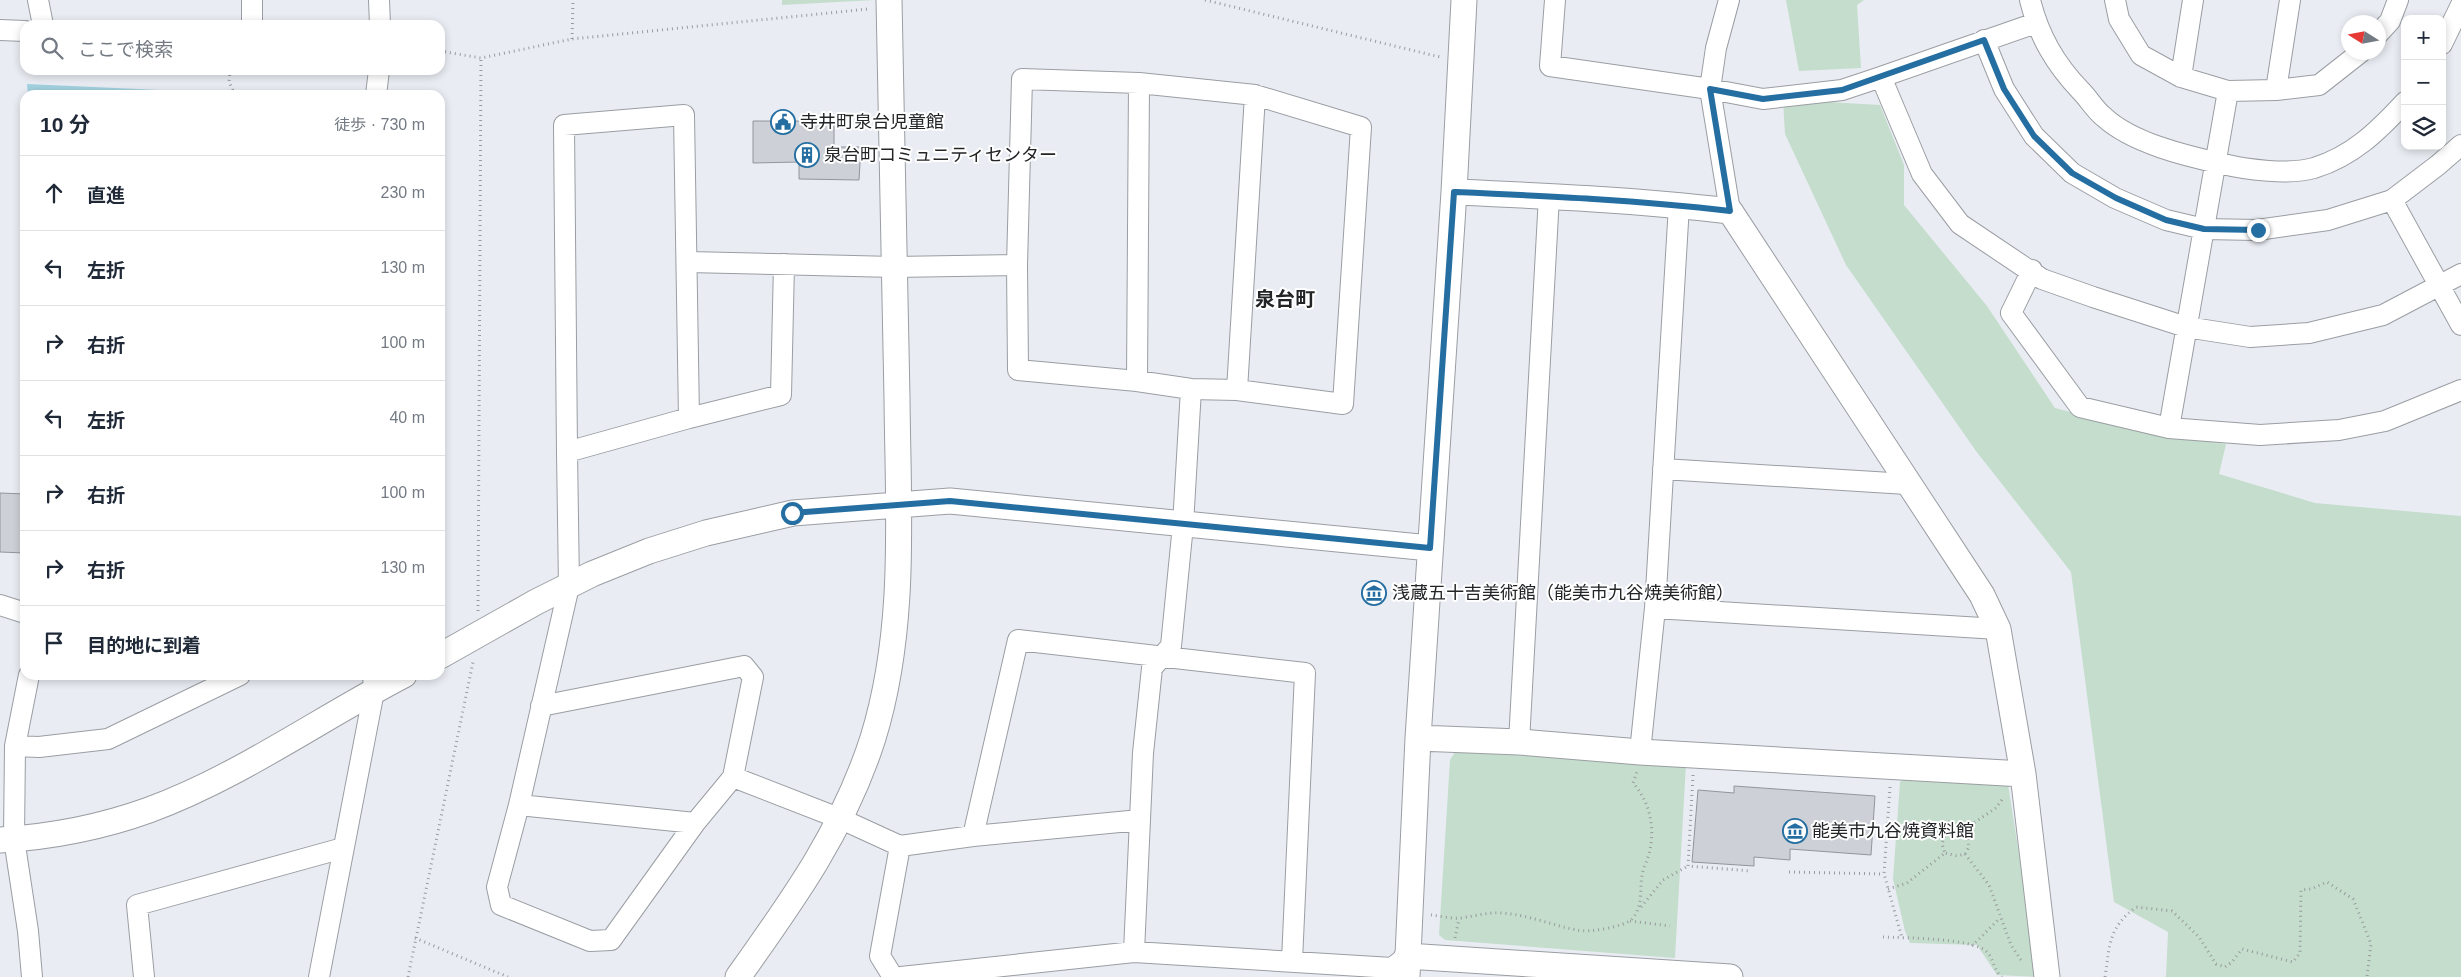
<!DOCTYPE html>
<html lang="ja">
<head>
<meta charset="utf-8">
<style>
	:root { --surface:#fff; --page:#f2f2f3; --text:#1f2937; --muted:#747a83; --line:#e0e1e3 }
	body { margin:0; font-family:Arial,"Noto Sans JP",sans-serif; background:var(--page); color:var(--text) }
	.controls { position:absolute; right:15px; top:15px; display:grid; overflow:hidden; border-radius:10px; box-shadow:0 2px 8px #0003 }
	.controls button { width:45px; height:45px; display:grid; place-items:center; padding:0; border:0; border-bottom:1px solid var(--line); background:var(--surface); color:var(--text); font:25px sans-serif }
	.compass { position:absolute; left:2341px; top:15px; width:45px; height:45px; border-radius:50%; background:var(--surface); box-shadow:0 2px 8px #0003; rotate:281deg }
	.stop { position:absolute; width:15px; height:15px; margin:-11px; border:4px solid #246ea2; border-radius:50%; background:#fff }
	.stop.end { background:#246ea2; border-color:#fff; box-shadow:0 1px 5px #0008 }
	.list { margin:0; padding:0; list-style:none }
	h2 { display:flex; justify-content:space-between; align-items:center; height:65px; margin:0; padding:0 20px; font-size:21px }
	h2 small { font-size:16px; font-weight:400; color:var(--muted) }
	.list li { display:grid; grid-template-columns:32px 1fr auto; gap:15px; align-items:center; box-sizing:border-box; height:75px; padding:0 20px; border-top:1px solid var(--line) }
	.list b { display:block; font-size:19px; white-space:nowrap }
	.list em { font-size:16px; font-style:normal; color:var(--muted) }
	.icon { flex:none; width:28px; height:28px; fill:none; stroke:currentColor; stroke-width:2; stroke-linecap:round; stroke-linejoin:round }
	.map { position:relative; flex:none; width:2461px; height:977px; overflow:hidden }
	.search { position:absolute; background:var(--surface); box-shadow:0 2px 8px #0003; left:20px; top:20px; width:425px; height:55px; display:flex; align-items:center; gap:12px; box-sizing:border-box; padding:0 18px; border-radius:15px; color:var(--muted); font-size:19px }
	.panel { position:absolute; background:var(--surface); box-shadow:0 2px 8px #0003; left:20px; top:90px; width:425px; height:590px; border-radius:15px }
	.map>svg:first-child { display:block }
	.green { fill:#c5ddcc }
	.water { fill:#a2d1e0 }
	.building { fill:#cdd1d7; stroke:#92969c }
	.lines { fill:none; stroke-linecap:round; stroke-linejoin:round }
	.minor-casing { stroke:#9a9ea3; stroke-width:22 }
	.tertiary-casing { stroke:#9a9ea3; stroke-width:27 }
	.path { stroke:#989b9f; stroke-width:3; stroke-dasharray:1 4; stroke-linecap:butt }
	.minor { stroke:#fff; stroke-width:20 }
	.tertiary { stroke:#fff; stroke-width:25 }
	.route { stroke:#246ea2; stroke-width:6 }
	.labels { text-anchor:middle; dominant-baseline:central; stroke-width:4; stroke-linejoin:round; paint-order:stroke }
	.poi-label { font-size:18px; fill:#232426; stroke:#fff; text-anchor:start }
	.quarter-label { font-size:20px; font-weight:bold; fill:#232426; stroke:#fff }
</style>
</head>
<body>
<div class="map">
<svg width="2461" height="977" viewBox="0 0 2461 977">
	<rect width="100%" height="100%" fill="#e9edf3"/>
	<path class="green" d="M782,0H875L782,5Z
		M1786,0H1864L1857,5L1861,68L1799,71Z
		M1790,97L1828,102L1880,105L1904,165V205L1987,306L2055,408L2156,434L2226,444L2219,474L2315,503L2461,516V977H2166L2168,932L2114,902L2071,572L1976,451L1846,265L1785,134L1783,100Z
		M1455,752L1686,764L1675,958L1445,940L1439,935L1450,760Z
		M1906,777L2008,784L2038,977L1997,975L1977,945L1910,943L1905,931L1893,879L1900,782Z"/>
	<path class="water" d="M27,84L160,90L162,95H28Z"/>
	<path class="building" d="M753,121H834V147H861L859,180L799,179V162L753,163Z
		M0,493L25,494V553L0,552Z
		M1734,786L1875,796L1871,855L1790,849V860L1754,857V866L1692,862L1698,790L1734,793Z"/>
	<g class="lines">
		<defs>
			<path id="minor" d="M38,0L43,25
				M379,0L380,25
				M1555,0L1550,66L1710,89L1763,99L1842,90L1881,77
				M1729,0L1716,48L1710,89L1730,211
				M2030,0C2039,36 2055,64 2081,91C2089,99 2095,110 2104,117C2132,143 2186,156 2223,164C2248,170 2289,175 2314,168C2353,156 2378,131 2405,102
				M2115,0L2119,19L2141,55L2181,77L2228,91L2276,90L2319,85L2361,52
				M2036,23L1881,77L1922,174L1960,224L2042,279L2093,297L2186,327L2250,337L2309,333L2383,315L2461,274
				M252,25V0
				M0,30L25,31
				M2378,34L2390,21L2398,0
				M1984,40L2004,89L2034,136L2072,173L2115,198L2166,220L2204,229L2257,230L2328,220L2392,200L2438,165L2461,145
				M2442,44L2461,5
				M2181,77L2193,0
				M1022,79L1139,83L1255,95L1361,127L1343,404L1237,390L1191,389L1137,381L1018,370L1017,265Z
				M2276,90L2290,0
				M376,95L379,70
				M2392,200L2461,325
				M688,262L894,267L1017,265
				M2032,270L2011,313L2080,407L2169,428L2260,435L2339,430L2385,421L2461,390
				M1137,381L1139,83
				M1191,389L1183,525L1171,646L1152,668L1143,753L1134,952L1392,968L1407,956
				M1237,390L1255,95
				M689,418L781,395L784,264
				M2169,428L2228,91
				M567,452L564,125L684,115L689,418L567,452L569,586L519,805L695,823L733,777L841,819L900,846L973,836L1140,820
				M1663,469L1907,484
				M0,605L25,613
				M1655,608L1998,629
				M29,675L15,746L14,839L28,931L32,977
				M541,706L744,666L753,677L733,777
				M1519,742L1549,196
				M15,746L39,747L108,739L240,675
				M1640,752L1655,608L1679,205
				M519,805L497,887L501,905L590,941L611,940L695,823
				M973,836L1018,640L1305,673L1292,961
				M144,977L137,905L343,848
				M319,977L374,691L373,675
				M893,977L880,956L900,846
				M901,977L1134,952"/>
			<path id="tertiary" d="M1454,192C1546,196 1639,200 1730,211L1982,595L1998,629L2023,774L2047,977
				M440,656L536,602L592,574L649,551L706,533L793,513L950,501L1430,548
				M1418,738L1519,742L1640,752L2023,774
				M0,840C49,837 102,827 149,810C239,777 319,719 404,675
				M1407,956L1730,977
				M738,977C793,900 844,829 873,738C907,628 898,512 897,398C894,266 892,133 889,0
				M1407,977L1418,738L1454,192L1464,0"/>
		</defs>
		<use href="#minor" class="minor-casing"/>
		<use href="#tertiary" class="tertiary-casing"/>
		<path class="path" d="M1205,0L1440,57
			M572,39L573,0
			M440,51L481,58L572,39L868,9
			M230,70L229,82L235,95
			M478,611L481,58
			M1693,775L1688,866L1751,871
			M1890,787L1884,874L1902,938
			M1966,828L1996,808L2004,797
			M1965,854L1989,885L2011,945L2023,963
			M1789,872L1884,874
			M1888,889L1907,883L1945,853L1942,844L1949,822L1966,828L1969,847L1965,854L1957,856L1945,853
			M1641,907L1663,880L1688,866
			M1431,915C1440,916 1452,919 1461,918C1475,916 1488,912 1502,913C1529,915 1551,925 1577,930C1588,933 1624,927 1632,919C1646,903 1637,883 1645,865C1657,838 1653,805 1633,783L1637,772
			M1630,921L1670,926
			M1883,937C1905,938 1970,938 1986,951C1994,958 1993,970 2002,977
			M415,938L508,977
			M1455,938L1459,919
			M1972,946L2000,918
			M408,977L473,662
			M2105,977C2110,945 2108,928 2136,907L2172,911L2199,937L2216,964L2225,967L2232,962L2242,949L2293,962L2300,953L2301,890L2311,889L2327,882L2353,899L2362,921L2371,944L2367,977"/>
		<use href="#minor" class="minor"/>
		<use href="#tertiary" class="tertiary"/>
	</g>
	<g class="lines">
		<path class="route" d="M792,513L950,501L1430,548L1454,192C1546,196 1639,200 1730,211L1710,89L1763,99L1842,90L1984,40L2004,89L2034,136L2072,173L2116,198L2166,220L2204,229L2258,230"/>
	</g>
	<defs>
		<symbol id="civic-ring" viewBox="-11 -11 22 22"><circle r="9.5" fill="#fff" stroke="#246ea2" stroke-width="1.5"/><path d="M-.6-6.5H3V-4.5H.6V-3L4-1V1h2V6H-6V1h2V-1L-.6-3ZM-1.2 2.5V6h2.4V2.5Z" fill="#246ea2"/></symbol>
		<symbol id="building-ring" viewBox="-11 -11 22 22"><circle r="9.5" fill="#fff" stroke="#246ea2" stroke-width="1.5"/><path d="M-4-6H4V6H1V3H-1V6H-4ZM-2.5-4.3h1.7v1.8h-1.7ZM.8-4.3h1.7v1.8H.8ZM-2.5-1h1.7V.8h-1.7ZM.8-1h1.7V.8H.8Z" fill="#246ea2"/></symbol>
		<symbol id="museum-ring" viewBox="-11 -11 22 22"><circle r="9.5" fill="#fff" stroke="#246ea2" stroke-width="1.5"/><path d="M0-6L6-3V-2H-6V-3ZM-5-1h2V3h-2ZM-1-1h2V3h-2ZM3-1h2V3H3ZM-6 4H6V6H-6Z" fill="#246ea2"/></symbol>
	</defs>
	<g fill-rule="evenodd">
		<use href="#civic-ring" x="769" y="108" width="28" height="28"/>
		<use href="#building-ring" x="793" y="141" width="28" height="28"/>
		<use href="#museum-ring" x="1360" y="579" width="28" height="28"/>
		<use href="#museum-ring" x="1781" y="817" width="28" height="28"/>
	</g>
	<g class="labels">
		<g class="poi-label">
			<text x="800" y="122">寺井町泉台児童館</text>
			<text x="824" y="155">泉台町コミュニティセンター</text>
			<text x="1392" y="593">浅蔵五十吉美術館（能美市九谷焼美術館）</text>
			<text x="1812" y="831">能美市九谷焼資料館</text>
		</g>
		<g class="quarter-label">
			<text x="1285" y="299">泉台町</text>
		</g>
	</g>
</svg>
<div class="controls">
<button>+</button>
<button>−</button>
<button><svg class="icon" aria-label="layers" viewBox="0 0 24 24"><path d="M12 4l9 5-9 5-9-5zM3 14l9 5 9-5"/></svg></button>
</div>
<svg class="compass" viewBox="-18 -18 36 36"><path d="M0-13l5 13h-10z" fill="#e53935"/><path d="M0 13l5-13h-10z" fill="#747a83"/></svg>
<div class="stop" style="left:792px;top:513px"></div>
<div class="stop end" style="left:2258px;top:230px"></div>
<div class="search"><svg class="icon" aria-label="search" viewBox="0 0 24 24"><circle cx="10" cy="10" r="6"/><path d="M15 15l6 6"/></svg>ここで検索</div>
<section class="panel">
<h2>10 分<small>徒歩 · 730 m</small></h2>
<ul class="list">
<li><svg class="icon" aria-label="ahead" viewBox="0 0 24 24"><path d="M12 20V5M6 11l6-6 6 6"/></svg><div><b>直進</b></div><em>230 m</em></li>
<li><svg class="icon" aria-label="left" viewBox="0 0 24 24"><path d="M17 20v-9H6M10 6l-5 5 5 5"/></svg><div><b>左折</b></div><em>130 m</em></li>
<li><svg class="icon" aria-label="right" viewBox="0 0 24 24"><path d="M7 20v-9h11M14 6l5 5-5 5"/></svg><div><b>右折</b></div><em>100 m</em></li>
<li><svg class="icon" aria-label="left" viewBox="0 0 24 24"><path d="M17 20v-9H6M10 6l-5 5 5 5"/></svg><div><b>左折</b></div><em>40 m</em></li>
<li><svg class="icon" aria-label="right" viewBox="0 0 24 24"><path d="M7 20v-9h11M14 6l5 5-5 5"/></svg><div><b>右折</b></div><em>100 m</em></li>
<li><svg class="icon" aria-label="right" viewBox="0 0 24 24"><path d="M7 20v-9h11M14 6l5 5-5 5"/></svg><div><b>右折</b></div><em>130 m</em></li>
<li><svg class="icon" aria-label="arrive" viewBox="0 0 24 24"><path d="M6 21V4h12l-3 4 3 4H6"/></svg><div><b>目的地に到着</b></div></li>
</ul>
</section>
</div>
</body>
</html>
